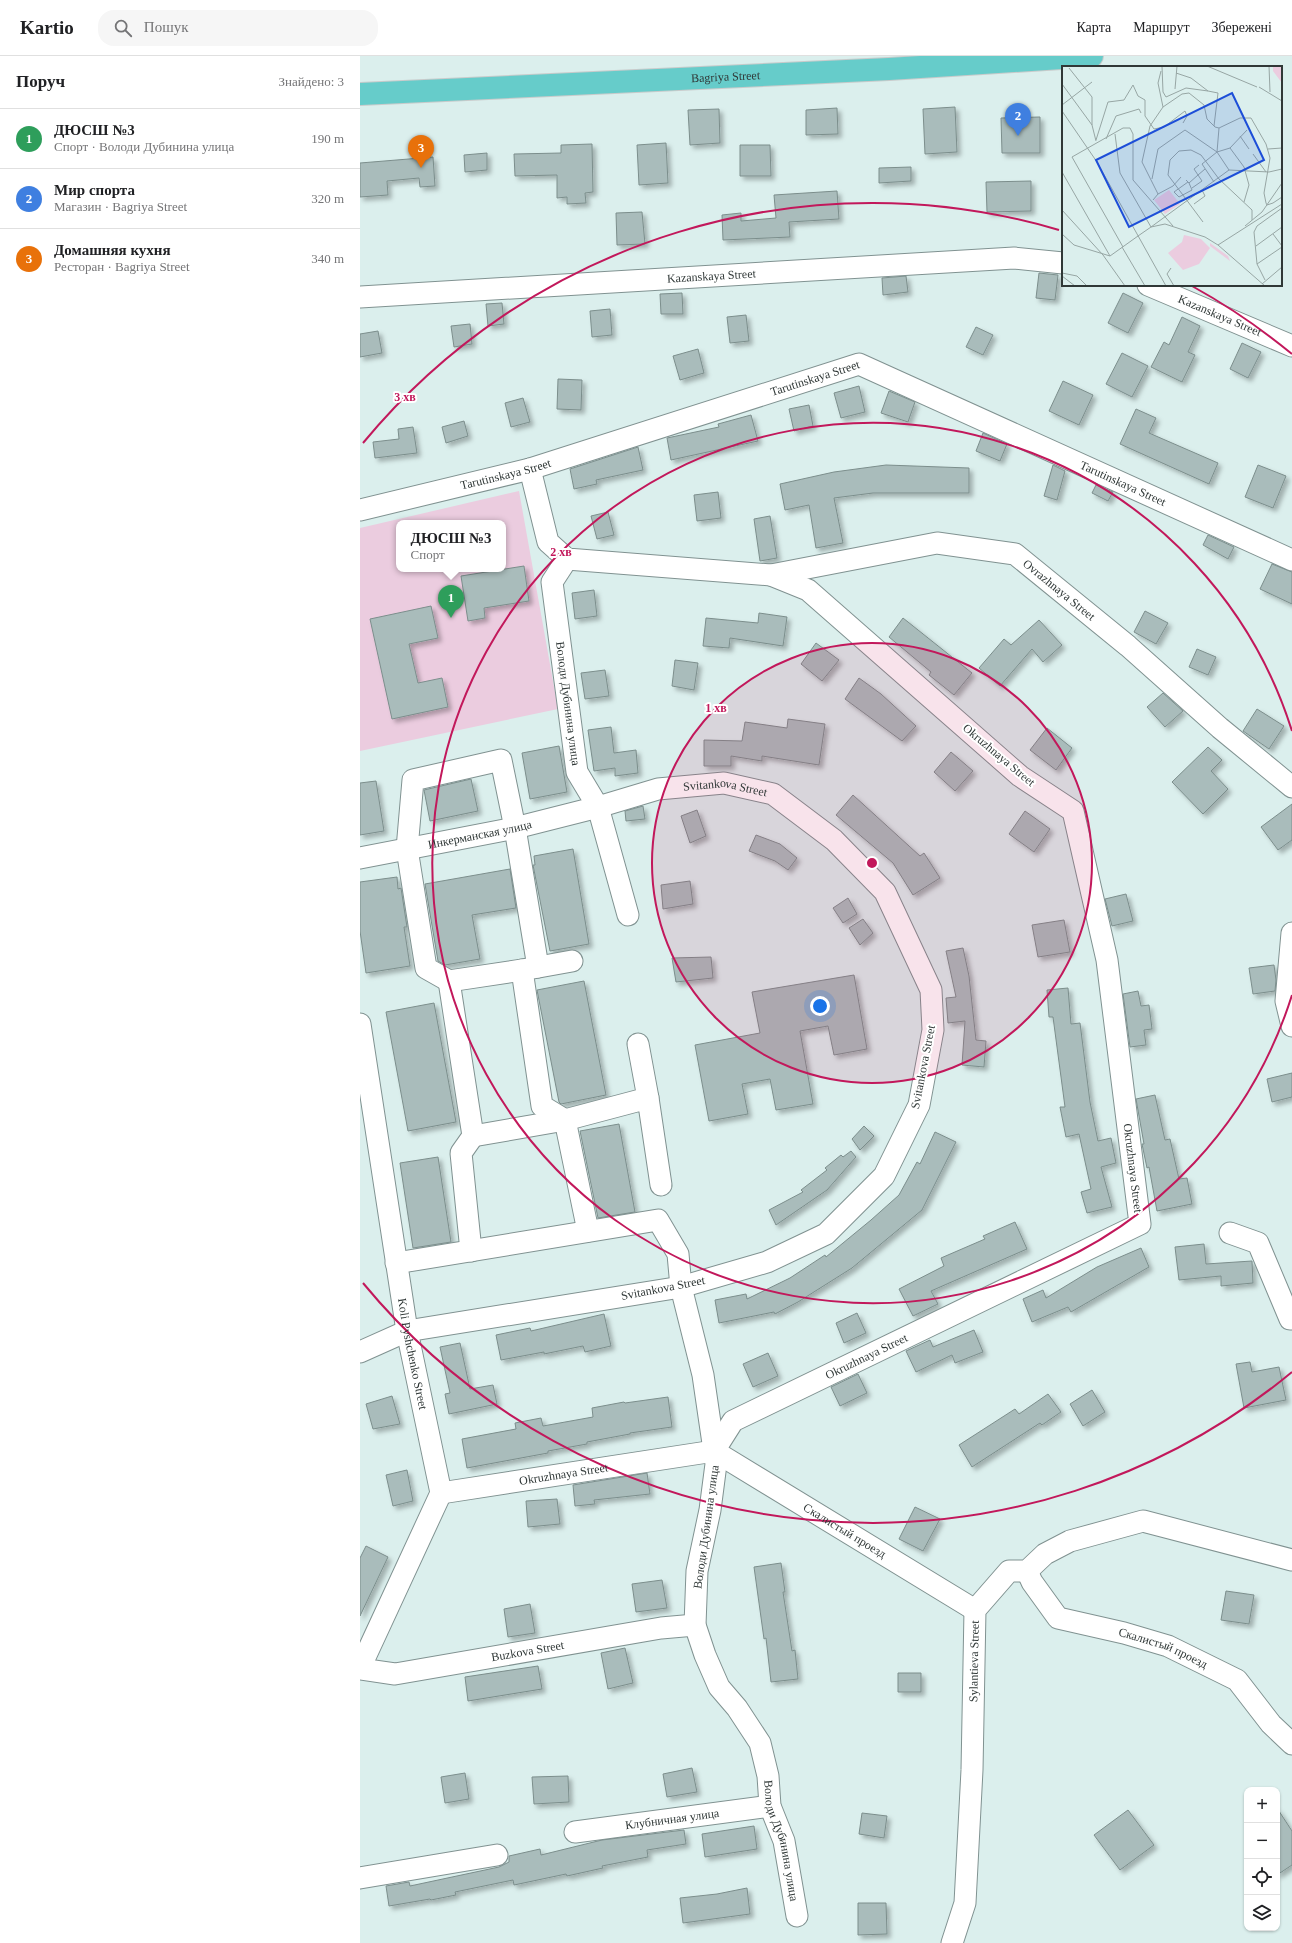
<!DOCTYPE html>
<html lang="uk">
<head>
<meta charset="utf-8">
<style>
	:root { --surface:#fff; --page:#f6f6f6; --text:#202124; --muted:#757577; --line:#e0e0e0; --accent:#9b227c }
	body { margin:0; font-family:"Times New Roman",serif; background:var(--page); color:var(--text) }
	.controls { position:absolute; right:12px; bottom:12px; display:grid; overflow:hidden; border-radius:8px; box-shadow:0 1px 3px #0004 }
	.controls button { width:36px; height:36px; display:grid; place-items:center; padding:0; border:0; border-bottom:1px solid var(--line); background:var(--surface); color:var(--text); font:20px sans-serif }
	.you { position:absolute; left:460px; top:950px; width:14px; height:14px; margin:-10px; border:3px solid #fff; border-radius:50%; background:#1a73e8; box-shadow:0 0 0 6px #1a73e833 }
	.badge { display:grid; place-items:center; width:26px; height:26px; border-radius:50%; background:var(--accent); color:#fff; font-size:13px; font-weight:700 }
	.pin { position:absolute; translate:-50% -33px; filter:drop-shadow(0 1px 2px #0008) }
	.pin::after { content:''; position:absolute; top:21px; width:14px; height:12px; background:inherit; clip-path:polygon(0 0,100% 0,50% 100%) }
	.popup { position:absolute; left:36px; top:464px; width:110px; height:52px; box-sizing:border-box; display:grid; place-content:center; border-radius:8px; background:var(--surface); filter:drop-shadow(0 1px 3px #0005); font-size:13px; white-space:nowrap; color:var(--muted) }
	.popup b { font-size:15px; color:var(--text) }
	.popup::after { content:''; position:absolute; left:50%; top:100%; margin-left:-8px; border:8px solid transparent; border-top-color:var(--surface) }
	.list { margin:0; padding:0; list-style:none }
	h2 { display:flex; justify-content:space-between; align-items:center; height:52px; margin:0; padding:0 16px; font-size:17px }
	h2 small { font-size:13px; font-weight:400; color:var(--muted) }
	.list li { display:grid; grid-template-columns:26px 1fr auto; gap:12px; align-items:center; box-sizing:border-box; height:60px; padding:0 16px; border-top:1px solid var(--line) }
	.list b { display:block; font-size:15px; white-space:nowrap }
	.list p { margin:0; font-size:13px; white-space:nowrap; color:var(--muted) }
	.list em { font-size:13px; font-style:normal; color:var(--muted) }
	.icon { flex:none; width:22px; height:22px; fill:none; stroke:currentColor; stroke-width:2; stroke-linecap:round; stroke-linejoin:round }
	.map { position:relative; flex:none; width:932px; height:1887px; overflow:hidden }
	header { display:flex; align-items:center; gap:24px; box-sizing:border-box; height:56px; padding:0 20px; background:var(--surface); border-bottom:1px solid var(--line) }
	header strong { font-size:19px }
	nav { display:flex; gap:22px; margin-inline-start:auto; font-size:14px }
	.search { width:280px; height:36px; background:var(--page); display:flex; align-items:center; gap:10px; box-sizing:border-box; padding:0 14px; border-radius:16px; color:var(--muted); font-size:15px }
	main { display:flex }
	aside { flex:1; background:var(--surface) }
	.map>svg:first-child { display:block }
	.green { fill:#ebccdf; fill-rule:evenodd }
	.building { fill:#a9bcbb; stroke:#7c8e8c; filter:url(#shadow) }
	.lines { fill:none; stroke-linecap:round; stroke-linejoin:round }
	.street-casing { stroke:#809291; stroke-width:23 }
	.primary-casing { stroke:#c9cbcb; stroke-width:24 }
	.street { stroke:#fff; stroke-width:21 }
	.primary { stroke:#66ccca; stroke-width:22 }
	.ring { fill:none; stroke:#c2185b; stroke-width:2 }
	.labels { text-anchor:middle; dominant-baseline:central; stroke-width:4; stroke-linejoin:round; paint-order:stroke }
	.street-label { font-size:12px; fill:#303837; stroke:#fff }
	.inset-road { fill:none; stroke:#97a6a4; stroke-width:1 }
	.view { fill:#1d4ed8; fill-opacity:0.15; stroke:#1d4ed8; stroke-width:2 }
	.inset-edge { fill:none; stroke:#303837; stroke-width:2 }
	.centre { fill:#c2185b; stroke:#fff; stroke-width:2 }
	.ring-label { font-size:12px; text-anchor:middle; font-weight:bold; fill:#c2185b; stroke:#fff; stroke-width:4; stroke-linejoin:round; paint-order:stroke }
</style>
</head>
<body>
<header>
<strong>Kartio</strong>
<div class="search"><svg class="icon" aria-label="search" viewBox="0 0 24 24"><circle cx="10" cy="10" r="6"/><path d="M15 15l6 6"/></svg>Пошук</div>
<nav><a>Карта</a><a>Маршрут</a><a>Збережені</a></nav>
</header>
<main>
<aside>
<h2>Поруч<small>Знайдено: 3</small></h2>
<ul class="list">
<li><span class="badge" style="background:#2e9e5b">1</span><div><b>ДЮСШ №3</b><p>Спорт · Володи Дубинина улица</p></div><em>190 m</em></li>
<li><span class="badge" style="background:#3f7fe0">2</span><div><b>Мир спорта</b><p>Магазин · Bagriya Street</p></div><em>320 m</em></li>
<li><span class="badge" style="background:#e8710a">3</span><div><b>Домашняя кухня</b><p>Ресторан · Bagriya Street</p></div><em>340 m</em></li>
</ul>
</aside>
<div class="map">
<svg width="932" height="1887" viewBox="0 0 932 1887">
	<defs>
		<filter id="shadow"><feDropShadow dx="3.5" dy="3.5" stdDeviation="2" flood-color="#0004"/></filter>
	</defs>
	<rect width="100%" height="100%" fill="#dbefed"/>
	<path class="green" d="M159,435L198,653L0,695V472ZM39,467H143V513H39Z"/>
	<path class="building" d="M595,51L597,96L565,98L563,53Z
		M477,52L478,78L446,79V54Z
		M359,53L360,87L330,89L328,54Z
		M680,61V97H642L641,62Z
		M306,87L308,127L279,129L277,89Z
		M232,88L233,136L225,137L226,147L207,148V141L197,142V119L155,120L154,98L201,97V89Z
		M380,89H410L411,120H380Z
		M127,97V114L105,116L104,99Z
		M73,101L75,130L60,131L59,122L27,125L28,139L0,141V107Z
		M551,111V125L519,127V112Z
		M671,125V155L627,156L626,126Z
		M477,135L479,163L429,166L430,181L363,184L362,159L381,157V165L416,162L414,139Z
		M282,156L285,188L257,189L256,157Z
		M679,217L698,219L695,244L676,242Z
		M546,220L548,236L523,239L522,222Z
		M322,237L323,258H301L300,238Z
		M763,237L783,247L768,277L748,267Z
		M142,247L144,268L128,270L126,248Z
		M250,253L252,279L232,281L230,255Z
		M386,259L389,285L370,287L367,261Z
		M822,261L840,270L828,296L835,299L822,326L791,311L804,286L809,289Z
		M110,268L112,288L94,291L91,270Z
		M616,271L633,279L623,299L606,291Z
		M18,275L22,297L0,301V278Z
		M882,287L901,296L888,322L870,313Z
		M338,293L344,317L320,324L313,300Z
		M762,297L788,310L772,341L746,328Z
		M198,323L222,324L221,354L197,353Z
		M703,325L733,339L719,369L689,355Z
		M499,330L505,356L481,362L474,337Z
		M529,335L555,346L548,366L521,357Z
		M163,342L170,366L151,371L145,347Z
		M449,349L453,370L434,375L429,353Z
		M776,353L796,362L789,377L858,407L849,428L760,388Z
		M391,359L398,385L311,404L307,382L359,371L358,368Z
		M104,365L108,380L86,387L82,371Z
		M53,371L57,397L15,402L13,386L39,383L38,373Z
		M623,377L647,388L640,405L616,395Z
		M278,391L283,414L236,424L237,428L214,433L210,413Z
		M526,409L609,412V437H513L474,442L483,487L456,492L449,449L425,454L420,428L474,416Z
		M693,409L705,415L697,444L684,440Z
		M898,409L926,420L913,452L885,441Z
		M736,429L753,436L748,445L732,437Z
		M358,436L361,462L337,465L334,439Z
		M248,456L254,479L237,483L231,460Z
		M410,460L417,502L400,505L394,463Z
		M848,479L874,491L868,503L843,489Z
		M912,508L932,516V548L900,533Z
		M164,510L169,545L124,552L125,562L108,565L101,520Z
		M234,534L237,560L215,563L212,537Z
		M71,550L78,582L49,588L58,627L82,622L88,651L32,663L10,563Z
		M785,555L808,567L796,588L774,576Z
		M399,557L427,561L423,590L370,582L369,592L343,590L346,562L398,567Z
		M543,562L612,617L594,639L569,619L571,616L529,581Z
		M679,564L702,589L683,606L672,593L640,630L619,612L644,583L651,589Z
		M456,587L479,604L462,625L441,608Z
		M837,593L856,601L848,619L829,611Z
		M315,604L338,607L334,634L312,630Z
		M245,614L249,640L225,643L221,617Z
		M499,622L521,638L556,670L542,685L485,643Z
		M803,637L823,655L805,671L787,651Z
		M897,653L924,670L909,693L883,675Z
		M428,663L465,668L459,709L402,700V705L371,700V710H344V684L382,685L385,666L427,672Z
		M251,671L254,697L276,694L278,717L255,720V712L234,715L228,674Z
		M687,672L712,692L696,714L670,694Z
		M199,690L207,736L170,743L162,697Z
		M848,691L862,704L851,715L868,733L843,758L812,726Z
		M591,696L613,715L595,735L574,716Z
		M111,723L118,755L70,765L64,734Z
		M16,725L24,775L0,779V727Z
		M493,739L560,800L564,797L580,822L553,839L533,807L476,759Z
		M932,748V784L918,794L901,771Z
		M283,750L285,763L266,765L265,755Z
		M337,754L346,780L330,787L321,760Z
		M665,755L690,773L674,796L649,778Z
		M396,779L420,788L437,802L428,814L415,805L389,795Z
		M213,793L229,888L190,895L173,809H175L174,800Z
		M150,813L156,852L112,859L120,903L85,909L78,905L65,828Z
		M37,821L38,833L41,832L47,871H44L50,910L6,917L0,875V826Z
		M330,825L333,848L303,853L301,829Z
		M766,838L773,865L752,870L745,843Z
		M488,842L497,858L483,867L473,852Z
		M503,863L513,877L500,889L489,872Z
		M704,864L710,896L678,901L672,869Z
		M603,892L609,920L616,984L626,985L624,1011L602,1009L605,965L588,967L586,942L596,941L586,895Z
		M351,901L353,922L316,926L312,902Z
		M914,909L916,924L915,935L893,938L889,912Z
		M494,919L507,993L474,999L468,970L440,975L453,1048L416,1054L410,1023L382,1028L388,1058L349,1065L335,989L400,977L392,936Z
		M224,925L246,1039L201,1048L199,1046L177,934Z
		M708,932L711,968L720,967L730,1046L738,1085L751,1082L756,1107L741,1111L752,1151L727,1157L721,1136L731,1133L719,1078L706,1081L700,1051H705L693,961H689L687,934Z
		M778,935L781,950L789,949L792,973L784,974L786,989L770,991L763,938Z
		M74,947L96,1066L48,1075L26,956Z
		M932,1017V1041L912,1046L907,1023Z
		M795,1039L805,1084L810,1083L819,1123L827,1122L832,1148L797,1155L789,1111L787,1112L782,1088H784L776,1043Z
		M259,1068L275,1156L238,1162L220,1075Z
		M504,1070L514,1080L500,1094L492,1083Z
		M575,1076L596,1086L562,1154L492,1212L438,1246L415,1258L414,1256L359,1267L355,1244L386,1238L387,1243L430,1222L465,1199L466,1201L511,1164L539,1139L557,1106L560,1108Z
		M491,1095L496,1101L467,1134L416,1169L409,1154L443,1136L441,1134L467,1114L465,1112L481,1099L483,1101Z
		M78,1101L91,1186L53,1192L40,1107Z
		M655,1166L667,1193L571,1235L578,1248L553,1260L539,1233L584,1210L581,1202L625,1183L623,1180Z
		M844,1188L846,1208L892,1205L893,1227L861,1230V1220L819,1224L815,1191Z
		M781,1192L789,1211L711,1256L708,1251L672,1266L663,1243L683,1234L686,1242L737,1211Z
		M497,1257L506,1277L484,1287L476,1267Z
		M244,1258L251,1290L225,1296L223,1290L184,1298V1296L141,1304L136,1279L170,1272L171,1275Z
		M614,1274L623,1296L595,1307L592,1299L556,1316L546,1295L570,1284L573,1291Z
		M100,1287L110,1333L133,1329L137,1348L89,1358L85,1338L90,1337L80,1291Z
		M408,1297L418,1320L393,1331L383,1308Z
		M890,1306L892,1316L919,1311L926,1344L884,1352L876,1308Z
		M498,1318L507,1337L480,1350L471,1331Z
		M732,1334L745,1356L723,1370L710,1348Z
		M688,1338L701,1356L682,1369L680,1367L612,1411L599,1389L655,1353L659,1358Z
		M32,1340L40,1368L13,1373L6,1348Z
		M308,1341L312,1371L270,1377V1378L227,1386V1388L188,1395V1397L107,1412L102,1383L156,1373L155,1367L181,1362L183,1370L233,1361L232,1352L264,1346L265,1347Z
		M47,1414L53,1445L33,1450L26,1419Z
		M287,1417L290,1438L234,1444L235,1448L215,1450L213,1429Z
		M197,1443L200,1468L168,1471L166,1445Z
		M555,1451L580,1463L563,1495L539,1483Z
		M6,1490L28,1501L0,1560V1502Z
		M421,1507L425,1536H423L432,1595L435,1594L438,1623L411,1626L406,1582L404,1583L394,1511Z
		M302,1524L307,1552L276,1556L272,1528Z
		M866,1535L894,1539L889,1568L861,1564Z
		M170,1548L175,1577L148,1581L144,1553Z
		M265,1592L273,1627L248,1633L241,1597Z
		M178,1610L182,1633L108,1645L105,1621Z
		M538,1617H561V1636H538Z
		M332,1712L337,1736L307,1741L303,1718Z
		M105,1717L109,1743L85,1747L81,1721Z
		M208,1720L209,1746L174,1748L172,1721Z
		M917,1752L932,1775V1809L917,1819Z
		M768,1754L794,1789L760,1814L734,1779Z
		M502,1757L527,1760L524,1782L499,1778Z
		M394,1770L397,1793L345,1801L342,1778Z
		M324,1774L326,1788L287,1794L288,1801L242,1810L243,1812L207,1820L206,1818L154,1829L153,1824L95,1836L96,1839L71,1844L70,1843L29,1850L26,1830L49,1826L50,1830L139,1811L149,1806V1800L180,1793L181,1799L242,1784Z
		M387,1832L390,1858L323,1867L320,1842L357,1838Z
		M498,1847H526L527,1878L498,1879Z"/>
	<g class="lines">
		<defs>
			<g id="street">
				<path id="s1" d="M788,229L932,290"/>
				<path id="s2" d="M0,241L654,202L703,207"/>
				<path id="s3" d="M170,413L188,486L207,503L411,519L577,487L655,498L768,590L860,672L932,731"/>
				<path id="s4" d="M0,454L170,413L499,308L932,504"/>
				<path id="s5" d="M207,503L192,526L217,716L238,751L268,859"/>
				<path id="s6" d="M0,802L155,772L238,751L298,733L364,727L413,738L474,784L525,836L571,934L573,974L559,1049L524,1120L466,1178L407,1206L321,1231L47,1275L0,1296"/>
				<path d="M932,877L926,945L932,970"/>
				<path d="M162,914L89,925L66,912L47,793L53,724L141,704L155,772L178,911"/>
				<path d="M89,925L113,1080L205,1064"/>
				<path id="s7" d="M0,968L47,1275L81,1437L0,1612"/>
				<path d="M278,988L288,1042"/>
				<path d="M205,1064L182,1050L162,914L212,905"/>
				<path d="M228,1175L205,1064L288,1042L301,1129"/>
				<path d="M870,1177L898,1187L930,1263H932"/>
				<path d="M111,1195L101,1097L113,1080"/>
				<path id="s8" d="M36,1207L298,1164L318,1198L321,1231L343,1319L356,1408L350,1454L337,1515L335,1569L345,1599L359,1631L377,1652L400,1687L408,1720L410,1750L424,1785L437,1860"/>
				<path id="s9" d="M354,1395L615,1554"/>
				<path id="s10" d="M81,1437L354,1395L373,1365L780,1168L747,904L713,755L660,720L448,534L411,519"/>
				<path id="s11" d="M667,1515L672,1526L698,1562L764,1577L808,1590L877,1624L911,1668L932,1688"/>
				<path id="s12" d="M0,1613L35,1618L301,1572L335,1569"/>
				<path id="s13" d="M215,1776L410,1750"/>
				<path d="M0,1822L137,1799"/>
				<path id="s14" d="M592,1887L605,1847L612,1714L615,1554L649,1515H667L685,1498L710,1485L783,1465L932,1504"/>
			</g>
			<g id="primary">
				<path id="s15" d="M0,38L529,13L732,0"/>
			</g>
		</defs>
		<use href="#street" class="street-casing"/>
		<use href="#primary" class="primary-casing"/>
		<use href="#street" class="street"/>
		<use href="#primary" class="primary"/>
	</g>
	<circle cx="512" cy="807" r="220" fill="#c2185b" fill-opacity=".12"/>
	<g class="ring">
		<circle cx="512" cy="807" r="220"/>
		<path d="M932 939A440 440 0 1 1 932 675"/>
		<path d="M932 1316A660 660 0 0 1 3 1227M3 387A660 660 0 0 1 699 174M832 230A660 660 0 0 1 932 298"/>
	</g>
	<g class="labels">
		<g class="street-label">
			<text stroke="none"><textPath href="#s15" startOffset="366">Bagriya Street</textPath></text>
			<text stroke="none"><textPath href="#s2" startOffset="352">Kazanskaya Street</textPath></text>
			<text stroke="none"><textPath href="#s1" startOffset="78">Kazanskaya Street</textPath></text>
			<text stroke="none"><textPath href="#s4" startOffset="474">Tarutinskaya Street</textPath></text>
			<text stroke="none"><textPath href="#s4" startOffset="150">Tarutinskaya Street</textPath></text>
			<text stroke="none"><textPath href="#s4" startOffset="810">Tarutinskaya Street</textPath></text>
			<text stroke="none"><textPath href="#s3" startOffset="610">Ovrazhnaya Street</textPath></text>
			<text stroke="none"><textPath href="#s5" startOffset="150">Володи Дубинина улица</textPath></text>
			<text transform="translate(639 699) rotate(40)">Okruzhnaya Street</text>
			<text stroke="none"><textPath href="#s6" startOffset="374">Svitankova Street</textPath></text>
			<text stroke="none"><textPath href="#s6" startOffset="122">Инкерманская улица</textPath></text>
			<text transform="translate(563 1011) rotate(-79)">Svitankova Street</text>
			<text transform="translate(773 1112) rotate(83)">Okruzhnaya Street</text>
			<text transform="translate(303 1232) rotate(-11)">Svitankova Street</text>
			<text stroke="none"><textPath href="#s7" startOffset="334">Koli Pyshchenko Street</textPath></text>
			<text stroke="none"><textPath href="#s10" startOffset="460">Okruzhnaya Street</textPath></text>
			<text stroke="none"><textPath href="#s10" startOffset="124">Okruzhnaya Street</textPath></text>
			<text transform="translate(346 1471) rotate(-82)">Володи Дубинина улица</text>
			<text stroke="none"><textPath href="#s9" startOffset="153">Скалистый проезд</textPath></text>
			<text stroke="none"><textPath href="#s11" startOffset="166">Скалистый проезд</textPath></text>
			<text stroke="none"><textPath href="#s12" startOffset="170">Buzkova Street</textPath></text>
			<text stroke="none"><textPath href="#s14" startOffset="284">Sylantieva Street</textPath></text>
			<text stroke="none"><textPath href="#s13" startOffset="98">Клубничная улица</textPath></text>
			<text stroke="none"><textPath href="#s8" startOffset="918">Володи Дубинина улица</textPath></text>
		</g>
	</g>
	<g transform="translate(702 10)">
		<rect width="220" height="220" fill="#dbefed"/>
		<path d="M211,0H220V17L211,5ZM107,124L118,138L103,148L92,134ZM122,169L139,173L148,182L137,198L121,204L106,187L120,176ZM148,177L166,190L168,195L148,180Z" fill="#ebccdf"/>
		<path class="inset-road" d="M100,0L101,26L104,31L124,22L146,25M145,0L195,21M207,0L208,26M7,2L30,31V59M99,5L96,17L101,41M114,7L129,12L146,25L156,27L152,60M0,18L30,59L34,75M197,21L220,35M113,23L115,0M0,39L30,16M0,45L35,96L104,220M88,60L101,41L120,28L127,27L142,39L145,53L153,61L157,62L178,52H189L204,78L208,92L202,127L204,137L205,139L211,137L220,131M88,60L80,96L96,128L91,134M53,68L58,107L89,161L167,104L207,106L220,103M178,70L187,83M44,73L54,50L77,43L79,47M34,74L46,36L62,34L71,19L76,30L83,34V50L92,63L102,61L123,45L125,50L121,57M168,82L182,101L187,119L182,136M206,83L220,82M155,86L157,62M191,88L204,106M137,99L132,103L136,109L143,103M0,106L48,190M90,113L96,83L123,64L155,86L167,104M124,114L127,117L136,109M126,116L112,126L117,131L130,124L127,117M152,116L140,98L155,86L168,82L185,64M130,122L140,115L136,109M96,128L111,120L119,111M132,138L143,130L140,124M0,144L41,189L63,220M141,156L106,109L108,94L117,85L129,84L139,89L157,113L190,144V154M183,160L200,146L220,117M0,168L12,179L48,190L76,170M211,168L220,180M76,170L89,161L103,158L143,171L156,179L220,138M156,179L203,220M194,180L220,161M60,181L83,220M61,181L10,91L61,62H68L71,68V114L111,160M195,198L220,181M109,202L105,208L112,220M0,207L15,210L25,220M0,210L13,220M203,214L195,198L192,166L195,160L220,142M200,218L220,201"/>
		<path class="view" d="M170,27L202,94L67,161L34,94Z"/>
		<rect width="220" height="220" class="inset-edge"/>
	</g>
	<circle cx="512" cy="807" r="6" class="centre"/>
	<g class="ring-label">
		<text x="45" y="345">3 хв</text>
		<text x="201" y="500">2 хв</text>
		<text x="356" y="656">1 хв</text>
	</g>
</svg>
<div class="controls">
<button>+</button>
<button>−</button>
<button><svg class="icon" aria-label="locate" viewBox="0 0 24 24"><circle cx="12" cy="12" r="6"/><path d="M12 2v4M12 18v4M2 12h4M18 12h4"/></svg></button>
<button><svg class="icon" aria-label="layers" viewBox="0 0 24 24"><path d="M12 4l9 5-9 5-9-5zM3 14l9 5 9-5"/></svg></button>
</div>
<div class="you"></div>
<div class="pin badge" style="left:91px;top:562px;background:#2e9e5b">1</div>
<div class="popup"><b>ДЮСШ №3</b>Спорт</div>
<div class="pin badge" style="left:658px;top:80px;background:#3f7fe0">2</div>
<div class="pin badge" style="left:61px;top:112px;background:#e8710a">3</div>
</div>
</main>
</body>
</html>
